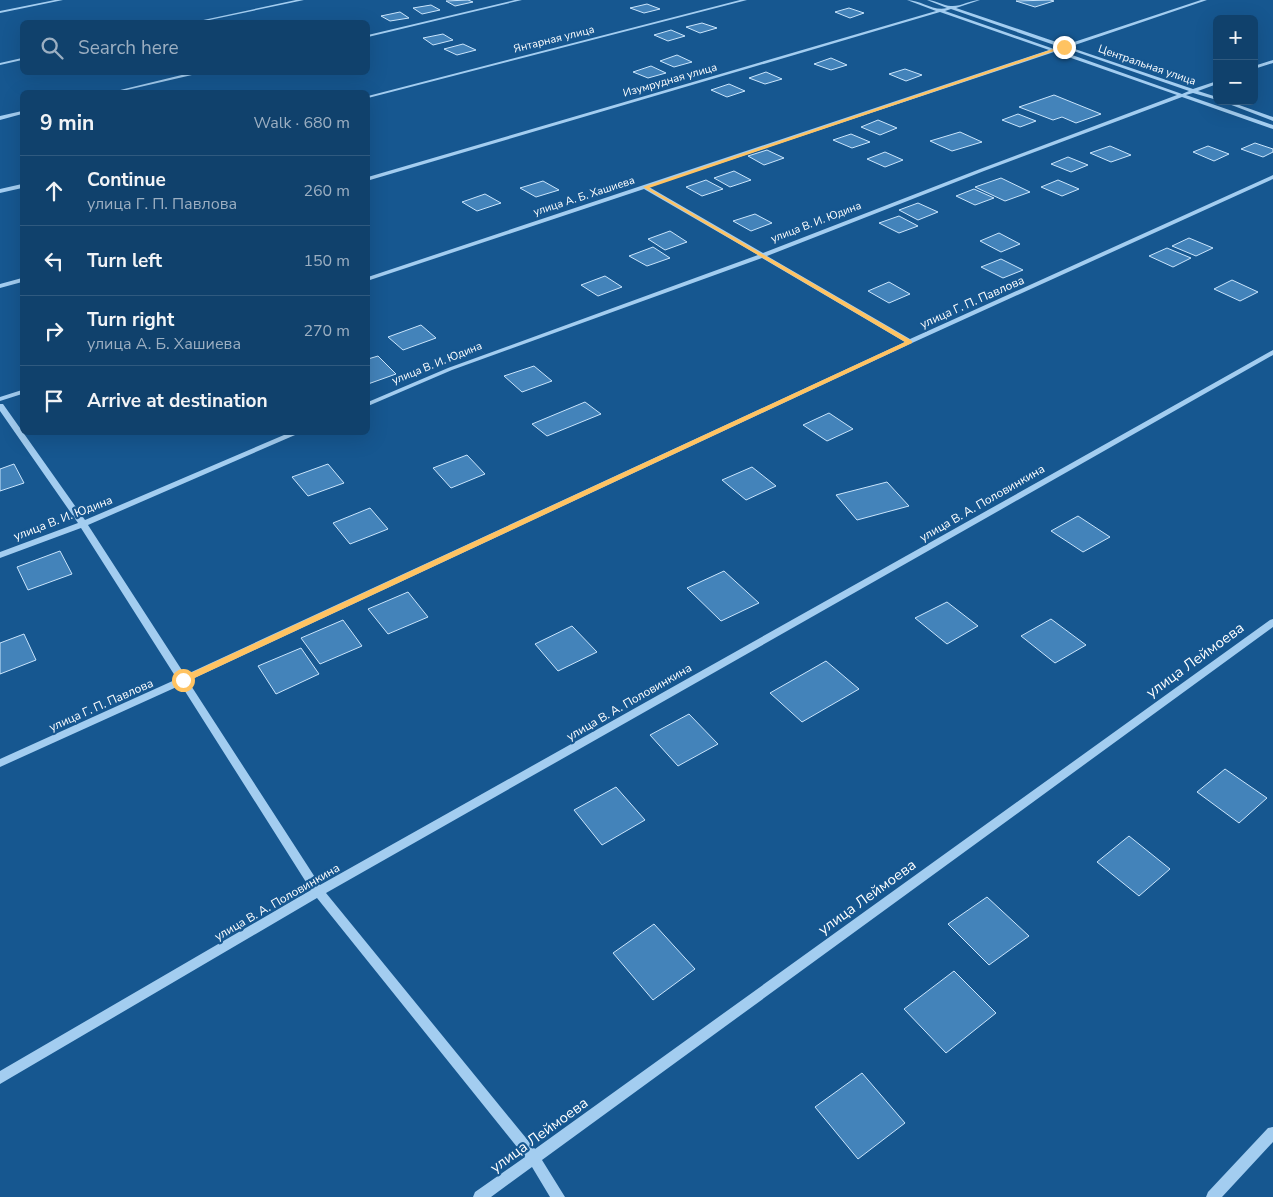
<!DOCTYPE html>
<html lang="en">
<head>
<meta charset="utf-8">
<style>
	:root { --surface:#10416c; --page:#1e4c74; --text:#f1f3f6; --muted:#9cafc2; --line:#305a7f }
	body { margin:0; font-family:"Nunito Sans",sans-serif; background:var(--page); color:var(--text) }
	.controls { position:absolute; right:15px; top:15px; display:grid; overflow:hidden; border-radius:8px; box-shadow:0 5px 20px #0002 }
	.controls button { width:45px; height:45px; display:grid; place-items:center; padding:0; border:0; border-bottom:1px solid var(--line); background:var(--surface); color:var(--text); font:25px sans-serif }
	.stop { position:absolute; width:15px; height:15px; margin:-11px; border:4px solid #ffc362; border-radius:50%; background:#fff }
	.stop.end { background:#ffc362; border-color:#fff; box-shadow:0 1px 5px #0008 }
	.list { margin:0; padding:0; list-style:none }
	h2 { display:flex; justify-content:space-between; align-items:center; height:65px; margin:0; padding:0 20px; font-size:21px }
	h2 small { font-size:16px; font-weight:400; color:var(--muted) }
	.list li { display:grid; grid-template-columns:32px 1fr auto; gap:15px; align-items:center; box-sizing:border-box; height:70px; padding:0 20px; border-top:1px solid var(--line) }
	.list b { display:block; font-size:19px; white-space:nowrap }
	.list p { margin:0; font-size:16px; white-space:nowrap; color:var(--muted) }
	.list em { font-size:16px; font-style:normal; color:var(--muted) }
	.icon { flex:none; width:28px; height:28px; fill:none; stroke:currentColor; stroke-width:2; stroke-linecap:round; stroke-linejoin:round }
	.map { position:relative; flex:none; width:1273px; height:1197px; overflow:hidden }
	.search { position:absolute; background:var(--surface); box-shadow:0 5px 20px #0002; left:20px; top:20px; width:350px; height:55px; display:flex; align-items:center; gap:12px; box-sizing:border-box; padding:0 18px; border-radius:8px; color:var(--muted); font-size:19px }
	.panel { position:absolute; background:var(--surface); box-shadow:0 5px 20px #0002; left:20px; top:90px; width:350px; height:345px; border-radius:8px }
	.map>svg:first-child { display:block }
	.building { fill:#4383ba; stroke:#cae5fc }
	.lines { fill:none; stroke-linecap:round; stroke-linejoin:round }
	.minor { fill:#a3cdf0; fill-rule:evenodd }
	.route { fill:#ffc362 }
	.labels { text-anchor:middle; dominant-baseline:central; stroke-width:4.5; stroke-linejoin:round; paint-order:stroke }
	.far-street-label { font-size:11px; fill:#fff; stroke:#165790 }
	.street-label { font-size:12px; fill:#fff; stroke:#165790 }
	.near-street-label { font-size:15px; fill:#fff; stroke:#165790 }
</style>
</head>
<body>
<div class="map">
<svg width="1273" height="1197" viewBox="0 0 1273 1197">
	<rect width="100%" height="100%" fill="#165790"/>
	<path class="building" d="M468,0L473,2L455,6L446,1Z
		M1050,0L1054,1L1035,7L1016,1Z
		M647,4L660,9L644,13L630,8Z
		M431,5L440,10L422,14L413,8Z
		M849,8L864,13L850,18L835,12Z
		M400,12L409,18L390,21L381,16Z
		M702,23L717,28L700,33L686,27Z
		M671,30L685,36L668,41L654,35Z
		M443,34L453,40L433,45L423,38Z
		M463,44L476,50L457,55L444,49Z
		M677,55L692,62L674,67L660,61Z
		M831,58L847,65L831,70L814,64Z
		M651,66L666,73L648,78L633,72Z
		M905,69L922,75L906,81L889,74Z
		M766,72L782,79L765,84L749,78Z
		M729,84L745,91L727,97L711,90Z
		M1054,95L1101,114L1076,123L1062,117L1053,120L1019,107Z
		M1018,114L1036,121L1020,127L1002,120Z
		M878,120L897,128L880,135L861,127Z
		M960,132L982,142L952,151L930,141Z
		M851,134L870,142L852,148L833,140Z
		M1255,143L1273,149V152L1263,157L1241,149Z
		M1110,146L1131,155L1111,162L1090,153Z
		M1208,146L1229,154L1214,161L1193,152Z
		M767,150L784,158L764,165L748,156Z
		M885,152L903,160L885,167L867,159Z
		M1068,157L1088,165L1071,172L1051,164Z
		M734,171L751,180L730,187L714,178Z
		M1001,178L1030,192L1005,201L975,187Z
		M706,180L723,189L702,196L686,187Z
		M1058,180L1079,189L1062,196L1041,187Z
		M543,181L559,190L536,197L520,188Z
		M974,189L994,198L975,205L956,196Z
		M485,194L501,203L477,211L462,202Z
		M918,203L938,212L918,220L899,210Z
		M755,214L772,223L751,231L733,221Z
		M899,216L918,226L899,233L879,223Z
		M670,231L687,242L665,250L648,239Z
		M999,233L1020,244L1001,252L980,241Z
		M1189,238L1213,248L1196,256L1172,246Z
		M653,247L670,258L647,266L629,256Z
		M1167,248L1191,258L1173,267L1149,256Z
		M1001,259L1023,270L1003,278L981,267Z
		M605,276L622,287L598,296L581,285Z
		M1232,280L1258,292L1240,301L1214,289Z
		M889,282L910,294L889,303L868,291Z
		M421,325L436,338L403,350L388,337Z
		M378,356L396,374L368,384V359Z
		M534,366L552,381L522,392L504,376Z
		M585,402L601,414L547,436L532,424Z
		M829,413L853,429L827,441L803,425Z
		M467,455L485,474L451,488L433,468Z
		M14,464L24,483L0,491V469Z
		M328,464L344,483L308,496L292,477Z
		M752,467L776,486L746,500L722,480Z
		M887,482L909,506L857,520L836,495Z
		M370,508L388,529L350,544L333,523Z
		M1078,516L1110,537L1083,552L1051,531Z
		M60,551L72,574L28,590L17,567Z
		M724,571L759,603L721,621L687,588Z
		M408,592L428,617L388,634L368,609Z
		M947,602L978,626L947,644L915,618Z
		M1051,619L1086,645L1055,663L1021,636Z
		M343,620L362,646L320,664L301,638Z
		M572,626L597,652L558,671L535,644Z
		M24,634L36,660L0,674V643Z
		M301,648L319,674L276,694L258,666Z
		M826,661L859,689L802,722L770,693Z
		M689,714L718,744L678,766L650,735Z
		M1225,769L1267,798L1239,823L1197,792Z
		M616,787L645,820L602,845L574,810Z
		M1129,836L1170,869L1139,896L1097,862Z
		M987,897L1029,936L989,965L948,924Z
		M654,924L695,969L653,1000L613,953Z
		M954,971L996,1013L946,1053L904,1009Z
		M862,1073L905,1123L858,1159L815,1107Z"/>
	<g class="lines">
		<path class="minor" d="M55,0H63L0,13V11Z
			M296,0H304L200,22H194Z
			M515,0H522L368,37V35Z
			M740,0H747L368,98V96Z
			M907,0C921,0 934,12 947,8L927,0C936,0 943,6 951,6C960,7 970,0 980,0L956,8L1065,45L1201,0H1207L1069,47L1193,89L1217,81V84L1198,91L1217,97V100L1193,93L1186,95L1273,125V129L1182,97L984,171L767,256L910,339L1271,176L1273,175V179L912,343L188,681L320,885L1273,350V355L326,893L535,1149L1270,620L1273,619V627L542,1160L565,1197H550L532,1167L491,1197H473L475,1192L525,1157L317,898L0,1084V1071L311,890L181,685L0,767V759L177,679L81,528L0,558V552L78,523L0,411V404H3L85,520L291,432H302L88,525L185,675L905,342L762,258L452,370L368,406V402L448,368L758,255L644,189L370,280L368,281V277L1049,50L940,12L370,180L368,181V177L936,11ZM951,9L1060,47L1054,49L945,11ZM1065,48L1189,91L1182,94L1058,50ZM1054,52L1177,95L980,169L763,253L649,187Z
			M22,58V60L0,65V63Z
			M1273,60V63L1254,69V66Z
			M194,72H205L118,92H112Z
			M1221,101H1228L1273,117V121Z
			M22,111V114L0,120V116Z
			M22,184V188L0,193V189Z
			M22,278V282L0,288V284Z
			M22,390V394L0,401V397Z
			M1273,1127V1142L1222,1197H1206L1208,1192L1268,1128Z"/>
	</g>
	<path class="route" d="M1062,46L1066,47L649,188L912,341V343L186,682H180V678L905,342L643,187Z"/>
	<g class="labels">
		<g class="far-street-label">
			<text transform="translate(554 39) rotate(-14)">Янтарная улица</text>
			<text transform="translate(1147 65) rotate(19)">Центральная улица</text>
			<text transform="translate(670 80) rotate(-16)">Изумрудная улица</text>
			<text transform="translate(584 196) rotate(-18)">улица А. Б. Хашиева</text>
			<text transform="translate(816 222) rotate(-21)">улица В. И. Юдина</text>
			<text transform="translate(437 363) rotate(-22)">улица В. И. Юдина</text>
		</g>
		<g class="street-label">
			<text transform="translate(972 302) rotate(-24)">улица Г. П. Павлова</text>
			<text transform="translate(982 503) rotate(-30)">улица В. А. Половинкина</text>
			<text transform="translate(63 518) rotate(-21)">улица В. И. Юдина</text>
			<text transform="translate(629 702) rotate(-30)">улица В. А. Половинкина</text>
			<text transform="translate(101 705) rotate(-24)">улица Г. П. Павлова</text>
			<text transform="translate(277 902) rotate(-30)">улица В. А. Половинкина</text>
		</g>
		<g class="near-street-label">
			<text transform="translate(1195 660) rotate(-36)">улица Леймоева</text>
			<text transform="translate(867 897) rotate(-36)">улица Леймоева</text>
			<text transform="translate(539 1135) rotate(-36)">улица Леймоева</text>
		</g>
	</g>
</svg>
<div class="controls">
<button>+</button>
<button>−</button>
</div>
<div class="stop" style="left:183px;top:680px"></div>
<div class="stop end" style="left:1064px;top:47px"></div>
<div class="search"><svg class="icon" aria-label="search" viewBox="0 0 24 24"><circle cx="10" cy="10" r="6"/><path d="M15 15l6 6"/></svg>Search here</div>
<section class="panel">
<h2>9 min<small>Walk · 680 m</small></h2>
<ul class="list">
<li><svg class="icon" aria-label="ahead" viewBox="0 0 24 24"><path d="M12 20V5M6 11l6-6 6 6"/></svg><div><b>Continue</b><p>улица Г. П. Павлова</p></div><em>260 m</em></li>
<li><svg class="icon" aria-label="left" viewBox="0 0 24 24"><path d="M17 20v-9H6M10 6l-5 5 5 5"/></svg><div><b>Turn left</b></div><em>150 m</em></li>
<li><svg class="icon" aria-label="right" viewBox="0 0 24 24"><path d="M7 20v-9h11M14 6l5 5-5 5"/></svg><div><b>Turn right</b><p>улица А. Б. Хашиева</p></div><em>270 m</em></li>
<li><svg class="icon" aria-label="arrive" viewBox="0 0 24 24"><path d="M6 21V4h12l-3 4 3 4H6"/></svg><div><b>Arrive at destination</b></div></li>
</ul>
</section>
</div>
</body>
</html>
